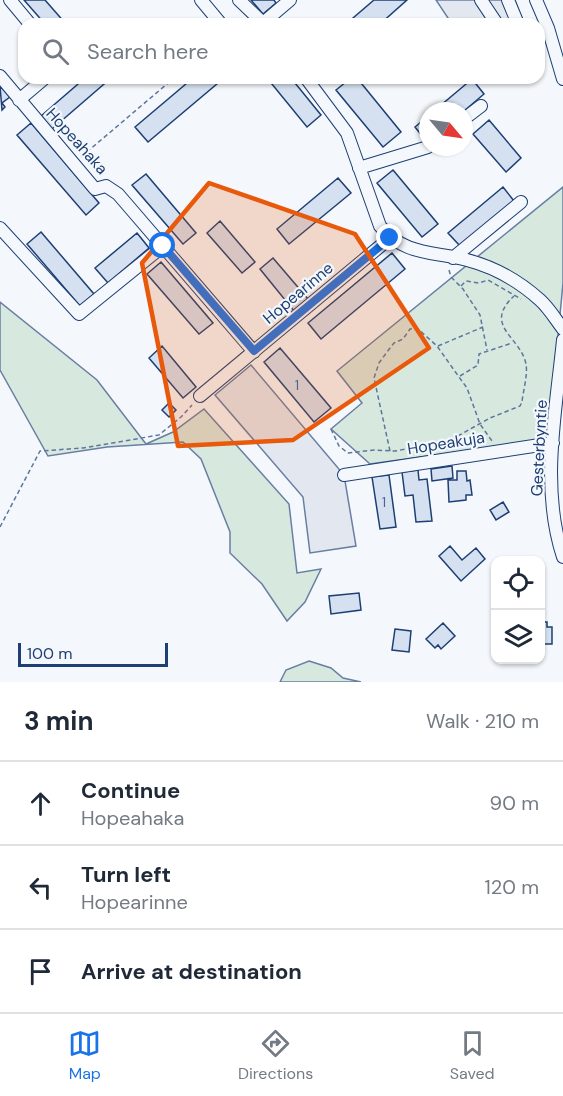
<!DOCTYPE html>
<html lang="en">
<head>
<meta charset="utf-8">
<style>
	:root { --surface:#fff; --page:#f2f2f3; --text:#1f2937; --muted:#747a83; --line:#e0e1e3; --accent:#1a73e8 }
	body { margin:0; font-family:"DM Sans",sans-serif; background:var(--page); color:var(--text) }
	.controls { position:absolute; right:18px; bottom:18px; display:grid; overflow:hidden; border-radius:12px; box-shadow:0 2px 4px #0004 }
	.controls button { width:54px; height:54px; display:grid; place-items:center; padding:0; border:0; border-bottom:2px solid var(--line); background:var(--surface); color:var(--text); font:30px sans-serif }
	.compass { position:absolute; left:419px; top:102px; width:54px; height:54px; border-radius:50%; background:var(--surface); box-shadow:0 2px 4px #0004; rotate:119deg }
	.scale { position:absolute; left:18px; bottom:15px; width:150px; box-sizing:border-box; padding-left:6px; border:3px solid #1d3f73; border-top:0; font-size:16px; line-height:21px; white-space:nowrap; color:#1d3f73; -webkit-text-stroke:4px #f4f7fb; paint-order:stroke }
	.stop { position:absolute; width:18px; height:18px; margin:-14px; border:4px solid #1a73e8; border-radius:50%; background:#fff }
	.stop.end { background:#1a73e8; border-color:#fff; box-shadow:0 2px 6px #0008 }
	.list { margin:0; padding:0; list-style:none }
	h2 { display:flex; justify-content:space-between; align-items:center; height:78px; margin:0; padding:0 24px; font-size:26px }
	h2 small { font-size:20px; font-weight:400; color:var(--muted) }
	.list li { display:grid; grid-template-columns:39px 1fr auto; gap:18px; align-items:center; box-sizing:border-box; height:84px; padding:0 24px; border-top:2px solid var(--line) }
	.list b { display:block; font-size:22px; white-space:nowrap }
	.list p { margin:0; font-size:20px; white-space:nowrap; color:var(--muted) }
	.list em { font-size:20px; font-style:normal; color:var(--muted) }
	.icon { flex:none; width:33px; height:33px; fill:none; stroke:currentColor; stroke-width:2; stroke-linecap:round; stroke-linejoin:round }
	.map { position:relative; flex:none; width:563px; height:682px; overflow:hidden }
	.search { position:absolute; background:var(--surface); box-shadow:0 2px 4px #0004; left:18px; right:18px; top:18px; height:66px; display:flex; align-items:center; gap:15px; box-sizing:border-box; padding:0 21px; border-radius:18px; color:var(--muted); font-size:22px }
	.sheet { height:330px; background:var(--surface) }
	nav { display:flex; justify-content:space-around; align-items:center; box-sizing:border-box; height:84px; border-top:2px solid var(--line); background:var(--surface); font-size:16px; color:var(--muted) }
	nav a { display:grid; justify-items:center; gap:3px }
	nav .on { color:var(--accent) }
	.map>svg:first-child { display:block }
	.green { fill:#d7e8df; stroke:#687fa3; stroke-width:1.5 }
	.parking { fill:#e3e8f0; stroke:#687fa3; stroke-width:1.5 }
	.building { fill:#d5e0f0; stroke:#1d3f73; stroke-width:1.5 }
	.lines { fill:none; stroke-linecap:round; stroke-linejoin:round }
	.minor-casing { stroke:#1d3f73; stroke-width:14 }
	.path { stroke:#5e769c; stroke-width:1.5; stroke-dasharray:4.5 3; stroke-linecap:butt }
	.minor { stroke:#f4f7fb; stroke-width:12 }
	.route { stroke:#1a73e8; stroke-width:8 }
	.marked { fill:#e8590c; fill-opacity:0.2; stroke:#e8590c; stroke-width:4.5; stroke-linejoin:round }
	.labels { text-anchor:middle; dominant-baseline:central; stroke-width:4.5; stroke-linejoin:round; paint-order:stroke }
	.number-label { font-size:14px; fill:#4b6792 }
	.street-label { font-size:16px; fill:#1d3f73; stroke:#f4f7fb }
</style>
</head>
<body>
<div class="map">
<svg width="563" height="682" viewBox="0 0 563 682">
	<rect width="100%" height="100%" fill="#f4f7fb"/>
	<path class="green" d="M563,187V283L549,430L537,441L370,464L331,429L362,403L337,371Z
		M0,302L97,380L146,444L173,432L204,409L289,504L297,573L321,569L305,602L287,621L262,584L230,553V532L201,459L183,442L107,447L48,456L0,370Z
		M309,661L331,668L343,678L361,682H280L286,670Z"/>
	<path class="parking" d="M436,0H515L524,24H452Z
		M251,365L344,475L356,546L310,553L303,497L215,395Z"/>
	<path class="building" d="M24,0H45L66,24H45Z
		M251,0H274L276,3L263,14Z
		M374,0H407L380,24H346Z
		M85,78H111L52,129L41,116Z
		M193,78H224L148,142L135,127Z
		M267,78H291L321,115L307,127Z
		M351,78H357L401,132L383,147L336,90Z
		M472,79L484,94L464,111H434Z
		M0,86L10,97L2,103L5,107L2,110Z
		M428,116V142H427L415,127Z
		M489,120L521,158L506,172L473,134Z
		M31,123L99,203L86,215L17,135Z
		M393,170L438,224L422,237L377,183Z
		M146,174L196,233L183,244L132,185Z
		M338,178L351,193L289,244L277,229Z
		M503,187L514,201L460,246L448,233Z
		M220,221L255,262L242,273L207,233Z
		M41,232L94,294L80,306L27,244Z
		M137,233L149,248L108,283L95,268Z
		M392,253L405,269L321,339L308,323Z
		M273,258L308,299L294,311L260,269Z
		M161,262L213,323L199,334L147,274Z
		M162,346L196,387L183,398L149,358Z
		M280,348L331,408L314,422L264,362Z
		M169,403L176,410L169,417L162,410Z
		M452,466L453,478L432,481L431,469Z
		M418,470L419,480L427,479L432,521L416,522L413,495L405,496L402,472Z
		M457,471H466L467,481L470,480L472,495H466V500L449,502L448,480H457Z
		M389,475L396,527L380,529L372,477Z
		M503,502L509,512L496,520L490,510Z
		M450,546L462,560L476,548L485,559L461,581L439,556Z
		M359,593L361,610L331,614L329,596Z
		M540,622H547V627H552V644H540Z
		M443,623L455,636L441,649L438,645L435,648L426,639Z
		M395,629L411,631L409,652L392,650Z"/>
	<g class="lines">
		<defs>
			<path id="minor" d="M10,0L30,24
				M201,0L221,24
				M239,0L263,23L290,0
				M481,0L497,24
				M508,0L518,24
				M536,0L548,28L563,79
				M0,76L95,189L106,186L118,194L254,352
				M306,78L347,133L380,226C405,256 432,251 467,260C494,267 520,282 540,300C549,308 556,320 563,329
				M19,100L45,78
				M464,119L481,106
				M359,168L428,147
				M0,228L79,314L163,246
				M453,258L521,202
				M563,340C556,411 540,487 563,557
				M200,396L390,238
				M344,475L553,443"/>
		</defs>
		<use href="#minor" class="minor-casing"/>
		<path class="path" d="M81,157L174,78
			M449,270L451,277L463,289L480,315L487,350
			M461,286L466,281L479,283L488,280L521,299
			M438,346L483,327
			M460,376L478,365L479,354L512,343
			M331,429L339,446L348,453L374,450L395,451L447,442L490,418L520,406L522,402C523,391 528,375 526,364C521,337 482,326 514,296
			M460,436L461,446
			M390,451L374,378L379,363L387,352L394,343L403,339L410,329L417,328L437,346L459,377L467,388L480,424L492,441
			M0,527L40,451L83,448L159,435L181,417L192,405"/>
		<use href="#minor" class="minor"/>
	</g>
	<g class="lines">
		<path class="route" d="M163,246L254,351L390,238"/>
	</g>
	<path class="marked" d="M209,183L355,234L429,348L293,440L178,446L142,263Z"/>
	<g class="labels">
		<g class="number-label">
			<text x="297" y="385">1</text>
			<text x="384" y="502">1</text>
		</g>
		<g class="street-label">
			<text transform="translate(77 141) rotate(48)">Hopeahaka</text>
			<text transform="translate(298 293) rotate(-40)">Hopearinne</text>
			<text transform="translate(446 443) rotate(-9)">Hopeakuja</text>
			<text transform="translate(539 448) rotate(-87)">Gesterbyntie</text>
		</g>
	</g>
</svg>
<div class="controls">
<button><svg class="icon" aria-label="locate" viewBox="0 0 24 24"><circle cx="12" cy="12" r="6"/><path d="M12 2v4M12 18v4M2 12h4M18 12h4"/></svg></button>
<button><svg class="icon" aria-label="layers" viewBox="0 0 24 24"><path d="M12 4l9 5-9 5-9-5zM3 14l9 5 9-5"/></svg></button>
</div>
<svg class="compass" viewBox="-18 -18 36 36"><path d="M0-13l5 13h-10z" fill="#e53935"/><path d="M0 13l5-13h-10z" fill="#747a83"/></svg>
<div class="scale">100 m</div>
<div class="stop" style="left:163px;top:246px"></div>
<div class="stop end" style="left:390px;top:238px"></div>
<div class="search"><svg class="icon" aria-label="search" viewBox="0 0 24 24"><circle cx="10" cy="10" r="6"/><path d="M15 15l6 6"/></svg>Search here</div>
</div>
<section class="sheet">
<h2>3 min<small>Walk · 210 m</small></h2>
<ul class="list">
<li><svg class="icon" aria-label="ahead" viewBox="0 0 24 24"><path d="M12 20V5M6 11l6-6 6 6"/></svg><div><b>Continue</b><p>Hopeahaka</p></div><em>90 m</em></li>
<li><svg class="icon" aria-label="left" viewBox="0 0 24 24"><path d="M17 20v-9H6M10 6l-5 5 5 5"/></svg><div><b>Turn left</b><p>Hopearinne</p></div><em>120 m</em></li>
<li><svg class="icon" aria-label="arrive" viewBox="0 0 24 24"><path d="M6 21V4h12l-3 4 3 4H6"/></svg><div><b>Arrive at destination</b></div></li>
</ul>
</section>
<nav>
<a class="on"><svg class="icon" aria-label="map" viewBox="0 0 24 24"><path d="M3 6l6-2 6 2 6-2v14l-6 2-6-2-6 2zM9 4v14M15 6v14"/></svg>Map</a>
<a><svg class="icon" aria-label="directions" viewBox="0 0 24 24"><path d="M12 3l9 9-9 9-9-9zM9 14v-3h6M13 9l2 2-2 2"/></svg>Directions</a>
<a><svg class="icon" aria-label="saved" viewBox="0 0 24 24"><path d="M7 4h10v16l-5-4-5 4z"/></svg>Saved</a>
</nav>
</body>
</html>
